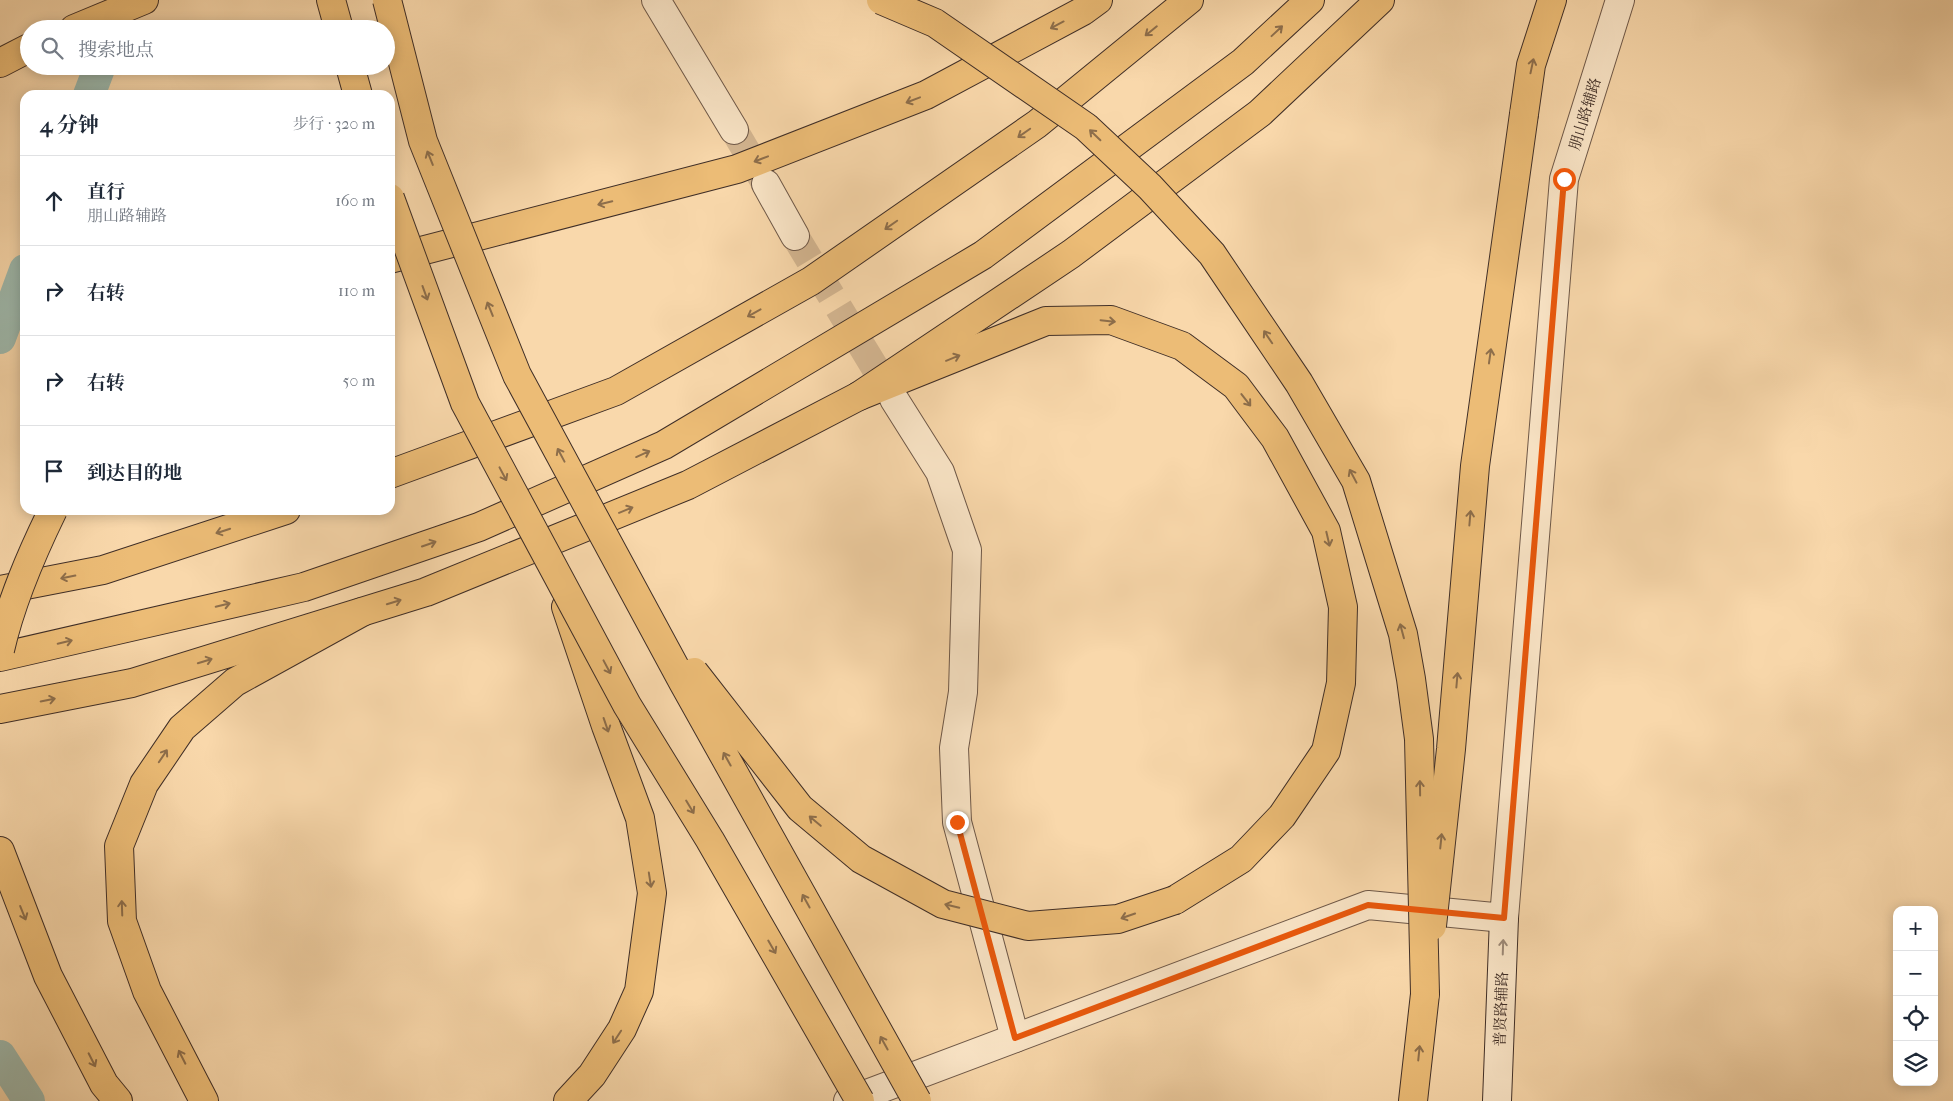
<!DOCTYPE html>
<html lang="zh">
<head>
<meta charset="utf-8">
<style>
	:root { --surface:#fff; --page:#f6f6f7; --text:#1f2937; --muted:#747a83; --line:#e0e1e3 }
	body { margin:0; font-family:"IM FELL French Canon","Noto Serif SC",serif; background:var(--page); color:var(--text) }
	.controls { position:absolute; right:15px; bottom:15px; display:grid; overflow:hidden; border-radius:10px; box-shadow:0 2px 12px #0003 }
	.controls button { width:45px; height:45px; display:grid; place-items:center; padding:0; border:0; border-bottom:1px solid var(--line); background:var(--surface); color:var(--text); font:25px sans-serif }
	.stop { position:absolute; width:15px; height:15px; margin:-11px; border:4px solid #ea580c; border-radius:50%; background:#fff }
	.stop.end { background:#ea580c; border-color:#fff; box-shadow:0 1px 5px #0008 }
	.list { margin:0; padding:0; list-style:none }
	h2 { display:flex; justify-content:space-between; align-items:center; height:65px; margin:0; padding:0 20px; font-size:21px }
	h2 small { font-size:16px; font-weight:400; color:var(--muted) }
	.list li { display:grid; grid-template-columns:32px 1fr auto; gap:15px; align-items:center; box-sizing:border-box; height:90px; padding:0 20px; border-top:1px solid var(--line) }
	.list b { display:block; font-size:19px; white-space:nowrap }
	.list p { margin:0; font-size:16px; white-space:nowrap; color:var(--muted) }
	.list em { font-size:16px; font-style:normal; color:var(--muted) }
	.icon { flex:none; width:28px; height:28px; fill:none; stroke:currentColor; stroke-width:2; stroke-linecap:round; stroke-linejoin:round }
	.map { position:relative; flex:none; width:1953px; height:1101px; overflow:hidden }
	.search { position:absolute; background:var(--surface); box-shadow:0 2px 12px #0003; left:20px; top:20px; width:375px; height:55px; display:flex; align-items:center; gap:12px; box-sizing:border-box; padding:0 18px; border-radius:28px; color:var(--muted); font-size:19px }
	.panel { position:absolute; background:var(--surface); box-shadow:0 2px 12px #0003; left:20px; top:90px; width:375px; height:425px; border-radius:15px }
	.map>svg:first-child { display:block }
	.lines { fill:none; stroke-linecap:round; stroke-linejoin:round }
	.canal { stroke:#9eb9ad; stroke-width:32 }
	.minor-tunnel { stroke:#d4b691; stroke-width:28; stroke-dasharray:28 14; stroke-linecap:butt }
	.minor-casing { stroke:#6e5848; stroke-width:30 }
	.tertiary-casing { stroke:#6e5848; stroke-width:30 }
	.secondary-casing { stroke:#3f2e27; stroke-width:30 }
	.primary-casing { stroke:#3f2e27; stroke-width:30 }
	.trunk-casing { stroke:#3f2e27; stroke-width:30 }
	.minor { stroke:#fbe6c8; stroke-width:28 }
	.tertiary { stroke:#fbe6c8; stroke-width:28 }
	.secondary { stroke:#fbe6c8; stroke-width:28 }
	.primary { stroke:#ecbc76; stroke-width:28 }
	.trunk { stroke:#ecbc76; stroke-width:28 }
	.primary-bridge-casing { stroke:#3f2e27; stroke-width:30; stroke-linecap:butt }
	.trunk-bridge-casing { stroke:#3f2e27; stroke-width:30; stroke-linecap:butt }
	.primary-bridge { stroke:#ecbc76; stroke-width:28 }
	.trunk-bridge { stroke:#ecbc76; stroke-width:28 }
	.oneway { stroke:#8d6e4b }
	.oneway2 { stroke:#9d8a78 }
	.route { stroke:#ea580c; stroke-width:6 }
	.labels { text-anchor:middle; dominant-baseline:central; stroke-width:4.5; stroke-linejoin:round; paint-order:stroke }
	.street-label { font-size:15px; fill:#3f2e27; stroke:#fbe6c8 }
</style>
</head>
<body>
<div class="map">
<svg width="1953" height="1101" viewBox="0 0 1953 1101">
	<rect width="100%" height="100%" fill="#f9d8ab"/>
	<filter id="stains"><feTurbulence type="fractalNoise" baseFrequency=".004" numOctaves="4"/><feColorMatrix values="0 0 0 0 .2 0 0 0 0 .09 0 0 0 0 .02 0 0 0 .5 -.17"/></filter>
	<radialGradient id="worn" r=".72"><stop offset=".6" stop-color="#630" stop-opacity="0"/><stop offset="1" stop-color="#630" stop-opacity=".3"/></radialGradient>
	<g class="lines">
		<path class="canal" d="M89,95L100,66
			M0,338L25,270
			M0,1056L29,1101"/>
		<path class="minor-tunnel" d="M734,130L765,183
			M795,236L894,399"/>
		<defs>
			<path id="minor" d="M656,0L734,130
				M766,184L795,236
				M894,399L940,472L967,550L963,692L954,748L957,822L1015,1038"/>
			<path id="tertiary" d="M848,1101L1368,905L1504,918L1564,179L1620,0"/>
			<path id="secondary" d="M1497,1101L1504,918"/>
			<path id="primary" d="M1524,114L1531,65L1552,0
				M390,259L737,169L926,95L1083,11L1098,0
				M390,474L616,391L811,281L1037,124L1189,0
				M0,590L103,570L286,510
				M0,657L304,587L479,527L664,445L983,255L1243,62L1310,0
				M0,709L132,683L426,592L688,485L859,396L1071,254L1260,113L1380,0
				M0,851L48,976L104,1084L118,1101"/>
			<path id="trunk" d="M331,0L339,29
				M74,29L144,0
				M0,63L29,48
				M350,66L358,95
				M859,396L1046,321L1111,320L1182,346L1236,386L1275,438L1326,531L1343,607L1341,683L1326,751L1282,816L1241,859L1175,900
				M566,607L606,726L640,818L652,893L639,991L622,1029L592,1075L568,1101
				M204,1101L147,991L122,921L119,846L144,784L182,728L235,682L362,612
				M1413,1101L1425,994"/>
		</defs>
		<use href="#minor" class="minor-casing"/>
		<use href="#tertiary" class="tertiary-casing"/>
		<use href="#secondary" class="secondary-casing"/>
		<use href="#primary" class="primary-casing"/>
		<use href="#trunk" class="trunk-casing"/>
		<use href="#minor" class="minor"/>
		<use href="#tertiary" class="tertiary"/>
		<use href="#secondary" class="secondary"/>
		<use href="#primary" class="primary"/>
		<use href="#trunk" class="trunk"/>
		<defs>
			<path id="primary-bridge" d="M0,650C11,601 31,555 53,510
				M1432,926L1451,749L1475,466L1524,114"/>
			<path id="trunk-bridge" d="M387,0L423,141L517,375L683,682L917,1101
				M881,0L935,23L1086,127L1150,187L1212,254L1299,383L1356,481L1403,634L1411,679L1419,739L1425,994
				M390,198L465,403L627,705L710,840L860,1101
				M694,672L800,808L861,859L943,904L1028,926L1118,919L1175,900"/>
		</defs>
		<use href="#primary-bridge" class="primary-bridge-casing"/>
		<use href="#trunk-bridge" class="trunk-bridge-casing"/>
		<use href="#primary-bridge" class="primary-bridge"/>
		<use href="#trunk-bridge" class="trunk-bridge"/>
	</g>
	<defs><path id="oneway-shaft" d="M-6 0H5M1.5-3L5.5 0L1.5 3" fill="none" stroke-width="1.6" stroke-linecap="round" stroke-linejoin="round" transform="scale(1.25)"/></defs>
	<g class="oneway">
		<use href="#oneway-shaft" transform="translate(1057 25) rotate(152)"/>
		<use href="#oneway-shaft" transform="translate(1151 31) rotate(141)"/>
		<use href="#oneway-shaft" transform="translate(1277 31) rotate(-43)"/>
		<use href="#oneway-shaft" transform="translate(1532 66) rotate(-78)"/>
		<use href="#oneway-shaft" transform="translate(913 100) rotate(159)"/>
		<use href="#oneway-shaft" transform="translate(1024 133) rotate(145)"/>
		<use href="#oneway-shaft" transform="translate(1095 135) rotate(-136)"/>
		<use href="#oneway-shaft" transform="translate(430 158) rotate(-112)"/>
		<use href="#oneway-shaft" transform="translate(761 159) rotate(159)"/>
		<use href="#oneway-shaft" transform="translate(605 203) rotate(166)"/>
		<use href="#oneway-shaft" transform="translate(891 225) rotate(145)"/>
		<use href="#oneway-shaft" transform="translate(425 293) rotate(70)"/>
		<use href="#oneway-shaft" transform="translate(490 309) rotate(-112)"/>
		<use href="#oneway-shaft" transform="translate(754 313) rotate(151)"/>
		<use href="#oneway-shaft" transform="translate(1108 321) rotate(6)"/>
		<use href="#oneway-shaft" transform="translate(1268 337) rotate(-124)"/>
		<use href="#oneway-shaft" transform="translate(1490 356) rotate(-82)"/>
		<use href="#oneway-shaft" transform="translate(953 358) rotate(-22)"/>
		<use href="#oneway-shaft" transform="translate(1246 400) rotate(52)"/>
		<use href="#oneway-shaft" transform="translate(643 454) rotate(-24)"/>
		<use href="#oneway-shaft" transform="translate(561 455) rotate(-118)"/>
		<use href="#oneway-shaft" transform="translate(503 474) rotate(62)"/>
		<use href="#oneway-shaft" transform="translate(1353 476) rotate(-118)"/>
		<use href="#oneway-shaft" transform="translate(626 510) rotate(-22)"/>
		<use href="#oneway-shaft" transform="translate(1470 518) rotate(-85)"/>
		<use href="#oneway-shaft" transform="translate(223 531) rotate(162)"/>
		<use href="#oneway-shaft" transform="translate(1328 539) rotate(77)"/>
		<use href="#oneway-shaft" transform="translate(429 544) rotate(-19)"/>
		<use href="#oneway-shaft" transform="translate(68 577) rotate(169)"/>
		<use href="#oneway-shaft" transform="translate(394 602) rotate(-17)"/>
		<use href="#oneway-shaft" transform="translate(223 605) rotate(-13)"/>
		<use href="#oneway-shaft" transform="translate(1402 631) rotate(-105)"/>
		<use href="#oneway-shaft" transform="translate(65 642) rotate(-13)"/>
		<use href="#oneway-shaft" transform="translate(205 661) rotate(-17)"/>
		<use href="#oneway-shaft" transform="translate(607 667) rotate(62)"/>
		<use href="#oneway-shaft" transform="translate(1457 680) rotate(-85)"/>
		<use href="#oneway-shaft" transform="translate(48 700) rotate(-11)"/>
		<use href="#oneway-shaft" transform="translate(606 725) rotate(71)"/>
		<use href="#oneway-shaft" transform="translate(163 756) rotate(-56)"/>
		<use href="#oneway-shaft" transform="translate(727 759) rotate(-119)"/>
		<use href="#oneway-shaft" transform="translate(1420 788) rotate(-91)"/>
		<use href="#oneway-shaft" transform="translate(690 807) rotate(59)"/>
		<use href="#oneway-shaft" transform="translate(815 821) rotate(-140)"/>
		<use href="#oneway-shaft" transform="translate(1441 841) rotate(-84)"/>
		<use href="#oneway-shaft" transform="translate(650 880) rotate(81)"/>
		<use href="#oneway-shaft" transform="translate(806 901) rotate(-119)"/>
		<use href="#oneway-shaft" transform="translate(952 906) rotate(-166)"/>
		<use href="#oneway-shaft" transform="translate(122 908) rotate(-92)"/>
		<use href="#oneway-shaft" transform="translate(23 913) rotate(68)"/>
		<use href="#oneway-shaft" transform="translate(1128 916) rotate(161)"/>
		<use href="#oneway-shaft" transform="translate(772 947) rotate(60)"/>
		<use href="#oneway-shaft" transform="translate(617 1037) rotate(123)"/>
		<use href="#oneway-shaft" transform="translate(884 1043) rotate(-119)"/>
		<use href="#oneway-shaft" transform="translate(1419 1053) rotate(-84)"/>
		<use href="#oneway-shaft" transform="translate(182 1057) rotate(-117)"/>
		<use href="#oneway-shaft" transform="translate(92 1060) rotate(63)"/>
	</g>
	<use class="oneway2" href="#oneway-shaft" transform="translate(1503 947) rotate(-88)"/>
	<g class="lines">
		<path class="route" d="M957,822L1015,1038L1368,905L1504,918L1564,179"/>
	</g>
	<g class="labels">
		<g class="street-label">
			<text transform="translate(1585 114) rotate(-73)">朋山路辅路</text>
			<text transform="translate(1501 1009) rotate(-88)">普贤路辅路</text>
		</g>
	</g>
	<rect width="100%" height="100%" filter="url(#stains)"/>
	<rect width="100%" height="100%" fill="url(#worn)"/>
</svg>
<div class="controls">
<button>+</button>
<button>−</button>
<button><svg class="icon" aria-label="locate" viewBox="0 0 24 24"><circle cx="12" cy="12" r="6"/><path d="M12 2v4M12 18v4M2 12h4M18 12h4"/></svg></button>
<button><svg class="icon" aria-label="layers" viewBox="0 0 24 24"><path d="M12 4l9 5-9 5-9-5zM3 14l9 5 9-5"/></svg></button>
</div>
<div class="stop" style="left:1564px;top:179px"></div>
<div class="stop end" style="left:957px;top:822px"></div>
<div class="search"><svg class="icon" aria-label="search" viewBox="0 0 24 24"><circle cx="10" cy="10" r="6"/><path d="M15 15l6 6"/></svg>搜索地点</div>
<section class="panel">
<h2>4 分钟<small>步行 · 320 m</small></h2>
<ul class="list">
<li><svg class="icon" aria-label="ahead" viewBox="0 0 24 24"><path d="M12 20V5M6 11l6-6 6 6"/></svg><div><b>直行</b><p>朋山路辅路</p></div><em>160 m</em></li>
<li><svg class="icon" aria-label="right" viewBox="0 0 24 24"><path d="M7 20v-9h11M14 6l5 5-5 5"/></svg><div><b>右转</b></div><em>110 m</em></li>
<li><svg class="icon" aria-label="right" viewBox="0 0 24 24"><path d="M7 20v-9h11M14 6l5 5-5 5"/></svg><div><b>右转</b></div><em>50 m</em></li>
<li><svg class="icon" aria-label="arrive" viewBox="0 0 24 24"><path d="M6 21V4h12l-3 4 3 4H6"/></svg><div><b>到达目的地</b></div></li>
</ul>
</section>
</div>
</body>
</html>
